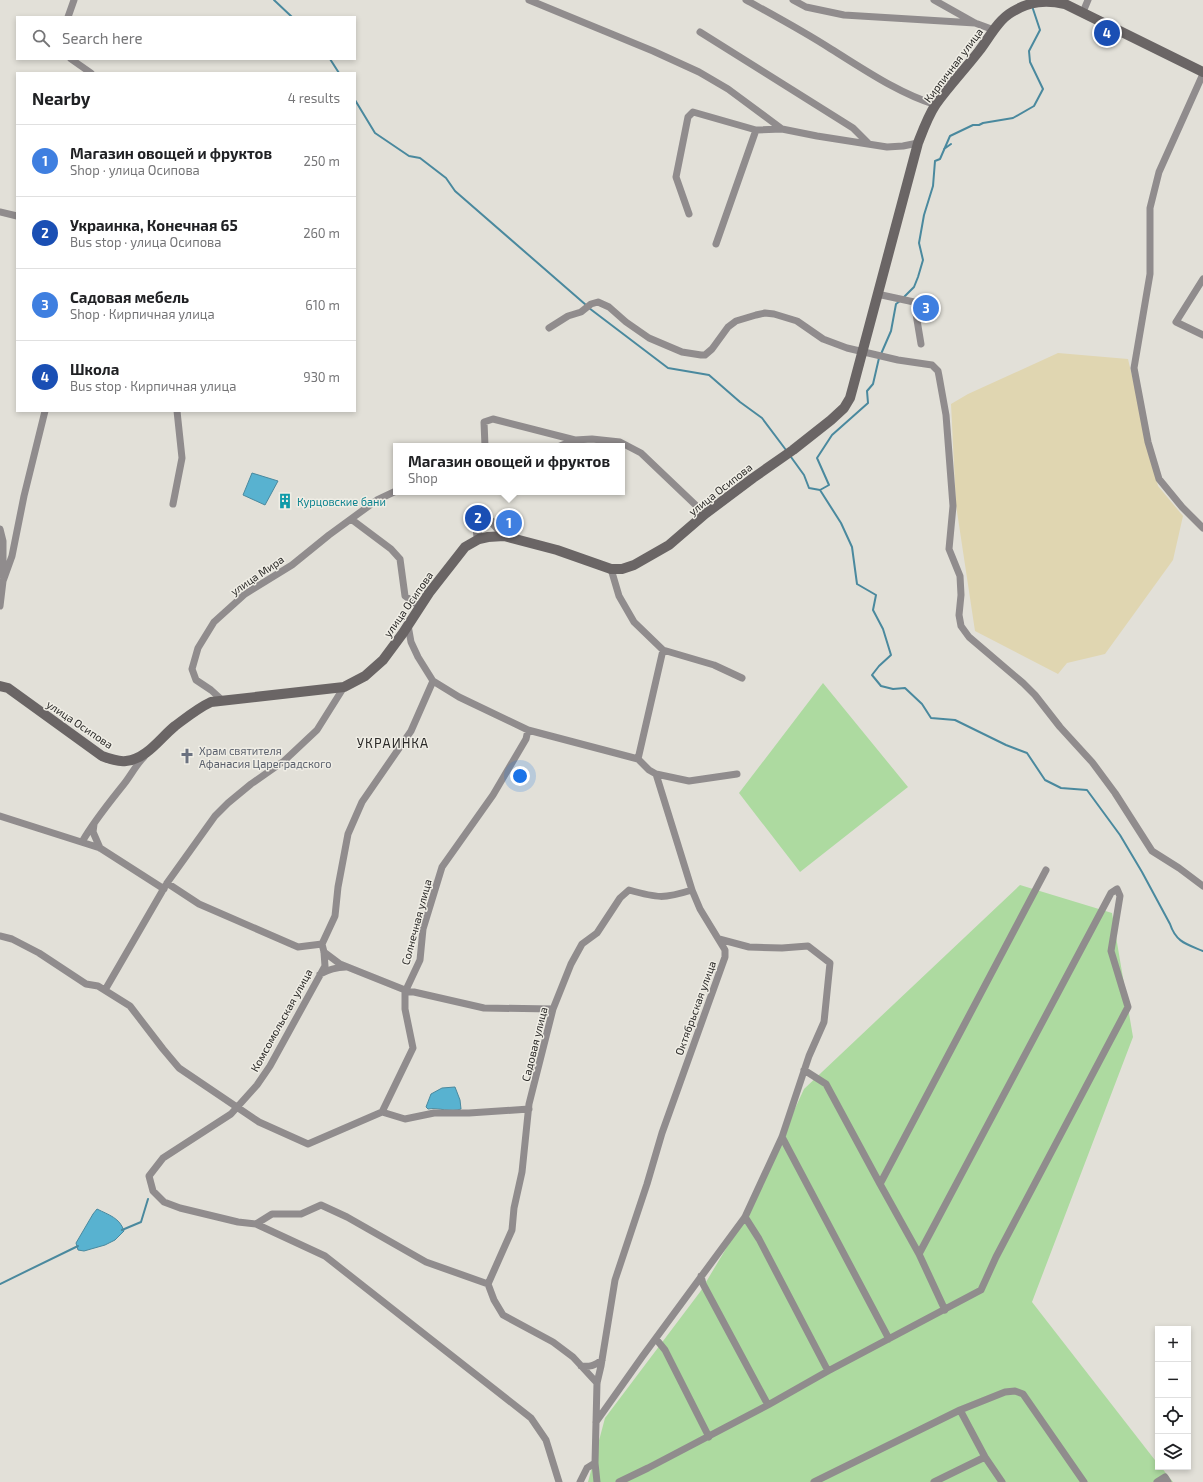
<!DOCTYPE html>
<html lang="en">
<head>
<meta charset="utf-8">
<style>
	:root { --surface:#fff; --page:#f6f6f6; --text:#202124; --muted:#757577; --line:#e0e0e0; --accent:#db2777 }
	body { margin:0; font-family:"Exo 2",sans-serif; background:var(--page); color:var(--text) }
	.controls { position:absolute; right:12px; bottom:12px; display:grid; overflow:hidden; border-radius:0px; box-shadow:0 2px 6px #0003 }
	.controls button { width:36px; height:36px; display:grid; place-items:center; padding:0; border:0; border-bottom:1px solid var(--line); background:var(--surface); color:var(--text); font:20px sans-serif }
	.you { position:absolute; left:520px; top:776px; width:14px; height:14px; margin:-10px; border:3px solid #fff; border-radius:50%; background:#1a73e8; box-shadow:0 0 0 6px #1a73e833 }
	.badge { display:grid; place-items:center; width:26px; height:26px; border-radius:50%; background:var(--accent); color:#fff; font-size:13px; font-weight:700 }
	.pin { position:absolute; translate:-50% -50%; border:2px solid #fff; box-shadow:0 1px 4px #0006 }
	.popup { position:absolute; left:393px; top:443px; width:232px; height:52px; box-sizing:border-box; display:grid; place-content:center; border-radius:0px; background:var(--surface); filter:drop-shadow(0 1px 3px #0005); font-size:13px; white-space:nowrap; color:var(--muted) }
	.popup b { font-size:15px; color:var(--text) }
	.popup::after { content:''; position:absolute; left:50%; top:100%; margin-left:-8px; border:8px solid transparent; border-top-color:var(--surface) }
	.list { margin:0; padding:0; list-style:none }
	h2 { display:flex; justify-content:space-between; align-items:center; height:52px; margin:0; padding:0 16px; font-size:17px }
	h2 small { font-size:13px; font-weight:400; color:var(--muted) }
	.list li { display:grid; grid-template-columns:26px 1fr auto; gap:12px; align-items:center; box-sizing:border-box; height:72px; padding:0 16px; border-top:1px solid var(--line) }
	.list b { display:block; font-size:15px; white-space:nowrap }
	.list p { margin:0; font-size:13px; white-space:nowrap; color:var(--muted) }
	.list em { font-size:13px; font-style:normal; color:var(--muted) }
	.icon { flex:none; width:22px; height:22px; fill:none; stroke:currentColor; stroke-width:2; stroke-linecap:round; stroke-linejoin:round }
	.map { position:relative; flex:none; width:1203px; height:1482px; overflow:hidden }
	.search { position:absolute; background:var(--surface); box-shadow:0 2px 6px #0003; left:16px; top:16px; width:340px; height:44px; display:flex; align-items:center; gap:10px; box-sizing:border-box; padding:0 14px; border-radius:0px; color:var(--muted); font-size:15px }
	.panel { position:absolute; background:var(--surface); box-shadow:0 2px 6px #0003; left:16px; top:72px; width:340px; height:340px; border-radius:0px }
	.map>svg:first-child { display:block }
	.green { fill:#addaa0 }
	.sand { fill:#e0d6b1 }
	.water { fill:#58b2d0; stroke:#4a899e }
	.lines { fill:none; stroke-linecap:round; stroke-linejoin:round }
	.stream { stroke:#4a899e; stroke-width:2 }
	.minor { stroke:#908c8d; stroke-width:7 }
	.tertiary { stroke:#908c8d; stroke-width:9 }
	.secondary { stroke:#6a6565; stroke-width:10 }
	.labels { text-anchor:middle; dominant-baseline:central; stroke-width:3; stroke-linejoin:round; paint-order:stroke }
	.street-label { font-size:11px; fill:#2b2a28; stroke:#efede5 }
	.culture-label { font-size:11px; fill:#0d838f; stroke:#efede5; text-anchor:start }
	.worship-label { font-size:11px; fill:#5b616d; stroke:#efede5; text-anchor:start }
	.quarter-label { font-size:13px; letter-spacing:1px; fill:#2b2a28; stroke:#efede5 }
</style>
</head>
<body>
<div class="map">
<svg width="1203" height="1482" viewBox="0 0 1203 1482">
	<rect width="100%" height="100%" fill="#e2e0d8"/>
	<path class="green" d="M823,683L908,787L800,872L739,793Z
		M1020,885L1112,913L1133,1037L1032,1302L1158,1464V1467H1161L1173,1482H588L605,1418L700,1292L745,1217L804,1089Z"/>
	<path class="sand" d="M1058,353L1128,359L1158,486L1183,516L1173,560L1105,654L1067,663L1058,674L975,631L956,505L951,404L968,394Z"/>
	<path class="water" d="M252,473L278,481L265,505L243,495Z
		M455,1087L460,1100L461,1109C451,1113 438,1107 428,1109L426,1107L431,1094L442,1088Z
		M97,1209C109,1215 120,1218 124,1231L115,1240L105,1245L84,1251L78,1250L76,1243L93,1214Z"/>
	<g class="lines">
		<path class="stream" d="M274,0L292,17
			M330,59L339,73
			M355,100L375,133L409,156L420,158L446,178L455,191L586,305
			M944,149L951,144
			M903,298L914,287L918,277L923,260L919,243L924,215L933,186L935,161L940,159L950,136L973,125H979L983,123L1013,118L1034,106L1043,89L1030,62L1029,51L1040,30L1032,6
			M589,308L668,368L709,375L740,402L762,418L786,450
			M881,354L891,331L896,304L900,301
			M791,457L804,475L809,488L820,490L841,523L852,547L857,584L876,595L873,610L883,629L891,655L879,666L872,675L881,686L893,689L905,688L922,704L931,718L955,720L1006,745L1027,753L1045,780L1061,788L1087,790L1120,835L1142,872L1170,924C1176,942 1186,944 1203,951
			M820,490L829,485L817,458L832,435L868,403L867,391L873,384L879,358
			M122,1230L141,1222L148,1199
			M0,1284L78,1246"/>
		<path class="minor" d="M529,0L653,51L699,72L728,89L782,129
			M746,0C775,16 803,31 831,49C865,70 898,93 936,105
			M793,0L806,7L844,15L975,23
			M934,0L975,23L994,30
			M1083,12L1088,0
			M68,17L74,0
			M700,32L853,128L868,143
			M71,59L91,73
			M1203,74L1159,172L1150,208V274L1134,368L1148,442L1159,479L1182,507L1203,528
			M0,212L17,216
			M689,214L676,177L688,117L693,112L756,130L782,129L817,136L887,147L903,146L918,143
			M716,244L756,130
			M1203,279L1176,322L1203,335
			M877,294L914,302L921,344
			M549,328L568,316L581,312L591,304L598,302L609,307L626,322L649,338L682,352L701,355H705L712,349L728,327L736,321L756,315L765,313L774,314L797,321L823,339L847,348L898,360L932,365L938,371L939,376L946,415L953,506L949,549L960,576L961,595L959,615L961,626L969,637L1023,683L1035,695L1060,727L1092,762L1115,793L1152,851L1179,868L1203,886
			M485,446L484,422L493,419L575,440
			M560,446L575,440L592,439L620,442L641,453L705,514
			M173,504L182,458L177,411
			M351,519L391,549L400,559L405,596L419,606
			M0,529L3,541V576
			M0,606L3,581L12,556L24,496L45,411
			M408,625L411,642L418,657L433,681L459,697L528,730L638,759
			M663,650L714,665L742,678
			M433,681L411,731L362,802L348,834L338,887L335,916L322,944L324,952L325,966L270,1066L257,1085L231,1114L163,1158L149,1176L153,1191L164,1202L180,1208L238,1222L256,1224L272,1214H301L321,1205L347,1217L426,1262L488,1284
			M222,700L211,690L196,680L192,669L198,648L214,622L245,594L292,565L329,535L377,500L396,491
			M656,774L689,781L737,774
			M0,816L100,848L164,889
			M94,824L93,832L100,848
			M82,842C94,821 109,803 124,784C131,775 136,765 144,757
			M167,883L199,904L298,947L322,944
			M0,936L12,939L39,953L86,984L98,986L130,1006L163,1049L179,1068L259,1122L308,1144L382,1112L405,1119L434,1113H469L529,1109
			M324,952L340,964L405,990V992H414L484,1008L553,1009
			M320,974C329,970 336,967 346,967
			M105,990L167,883L215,816L228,803L251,784L284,761L317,730L344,687
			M804,1070L826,1084L880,1184
			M382,1112L413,1048L405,1009V992L420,960L423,929L442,867L493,795L526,739L528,730
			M782,1137L889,1339
			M745,1217L759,1239L828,1371
			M256,1224L325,1256L531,1418L546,1440L559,1482
			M919,1254L945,1310
			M701,1276L703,1284L768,1405
			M488,1284L512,1230L514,1208L522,1172L529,1104L553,1009L571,964L582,944L597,933L620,898L629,890C658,898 663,899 692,890
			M488,1284L494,1300L503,1315L553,1342L573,1357L597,1383
			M656,1339L665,1350L709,1437
			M581,1366C590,1367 594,1366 602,1360
			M960,1410L985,1457L1002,1482
			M596,1422L642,1357L745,1217L782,1137L809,1056L824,1022L830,963L808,946L782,948L749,947L719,939
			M580,1482L587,1468L595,1463
			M597,1482L595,1463L597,1383L601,1366L615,1280L647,1184L662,1133L725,957V950L700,909L692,890L656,774L649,770L638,759L663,650L634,622L619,596L611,569
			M619,1482L648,1468L768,1405L828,1371L981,1290L996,1257L1128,1007L1111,951L1120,896L1117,889L1111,893L919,1254L880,1184L1046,870
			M814,1482L960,1410L1005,1392L1015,1391L1023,1394L1084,1482
			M934,1482L985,1457
			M1157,1482L1165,1477L1168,1482"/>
		<path class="tertiary" d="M479,539C476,532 477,518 489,521C495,522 500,532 504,536"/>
		<path class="secondary" d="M0,686L8,688L102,756C110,759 118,762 126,761C147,759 160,738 175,726C187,717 198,708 211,702L344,687L365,676L383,660L403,633L429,593L465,547L479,539L488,537L504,536L557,550L611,569H622L634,565L669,545L705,514L753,478L793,450L831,420L844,408L850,398L853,387L918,143C923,130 928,116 936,104C949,86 965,69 979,51C989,38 998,20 1012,12C1030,1 1046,0 1065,4L1203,72"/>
	</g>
	<defs>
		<symbol id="building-bare" viewBox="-9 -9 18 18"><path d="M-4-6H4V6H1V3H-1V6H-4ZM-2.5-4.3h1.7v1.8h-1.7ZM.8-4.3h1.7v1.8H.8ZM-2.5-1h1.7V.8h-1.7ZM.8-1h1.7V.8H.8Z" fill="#0f9aa8" stroke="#efede5" stroke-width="2.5" paint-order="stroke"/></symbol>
		<symbol id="church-bare" viewBox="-9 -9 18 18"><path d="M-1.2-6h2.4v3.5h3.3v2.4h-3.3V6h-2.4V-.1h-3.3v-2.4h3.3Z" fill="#6b7280" stroke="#efede5" stroke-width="2.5" paint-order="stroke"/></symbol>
	</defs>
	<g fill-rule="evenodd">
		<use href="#building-bare" x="274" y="490" width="22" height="22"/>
		<use href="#church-bare" x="176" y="745" width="22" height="22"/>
	</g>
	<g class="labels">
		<g class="street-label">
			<text transform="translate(953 65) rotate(-53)">Кирпичная улица</text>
			<text transform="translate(720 489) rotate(-38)">улица Осипова</text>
			<text transform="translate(257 575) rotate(-34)">улица Мира</text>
			<text transform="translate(408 604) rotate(-55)">улица Осипова</text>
			<text transform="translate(80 724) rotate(34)">улица Осипова</text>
			<text transform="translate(416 922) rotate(-75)">Солнечная улица</text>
			<text transform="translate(695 1008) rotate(-70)">Октябрьская улица</text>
			<text transform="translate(281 1020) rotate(-61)">Комсомольская улица</text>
			<text transform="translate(534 1044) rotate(-76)">Садовая улица</text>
		</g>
		<g class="culture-label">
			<text x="297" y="501">Курцовские бани</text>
		</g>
		<g class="worship-label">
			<text x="199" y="750">Храм святителя<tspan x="199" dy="13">Афанасия Цареградского</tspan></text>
		</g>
		<g class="quarter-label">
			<text x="393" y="743">УКРАИНКА</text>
		</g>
	</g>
</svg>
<div class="controls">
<button>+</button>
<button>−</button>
<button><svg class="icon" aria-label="locate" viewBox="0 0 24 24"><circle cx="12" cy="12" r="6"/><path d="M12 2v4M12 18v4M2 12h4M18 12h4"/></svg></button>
<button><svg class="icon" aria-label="layers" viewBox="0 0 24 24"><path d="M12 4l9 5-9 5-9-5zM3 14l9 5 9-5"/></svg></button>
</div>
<div class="you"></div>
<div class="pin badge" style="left:509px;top:523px;background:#3f7fe0">1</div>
<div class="popup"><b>Магазин овощей и фруктов</b>Shop</div>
<div class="pin badge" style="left:478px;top:518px;background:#1a4fb4">2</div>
<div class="pin badge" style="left:926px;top:308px;background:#3f7fe0">3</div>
<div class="pin badge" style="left:1107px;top:33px;background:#1a4fb4">4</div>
<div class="search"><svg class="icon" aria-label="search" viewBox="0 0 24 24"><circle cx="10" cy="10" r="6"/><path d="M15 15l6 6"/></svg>Search here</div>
<section class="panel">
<h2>Nearby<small>4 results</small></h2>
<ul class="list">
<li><span class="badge" style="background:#3f7fe0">1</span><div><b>Магазин овощей и фруктов</b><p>Shop · улица Осипова</p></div><em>250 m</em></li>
<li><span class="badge" style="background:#1a4fb4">2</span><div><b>Украинка, Конечная 65</b><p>Bus stop · улица Осипова</p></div><em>260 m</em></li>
<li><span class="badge" style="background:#3f7fe0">3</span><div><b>Садовая мебель</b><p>Shop · Кирпичная улица</p></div><em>610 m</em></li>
<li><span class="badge" style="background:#1a4fb4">4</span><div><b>Школа</b><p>Bus stop · Кирпичная улица</p></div><em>930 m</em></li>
</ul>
</section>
</div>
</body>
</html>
